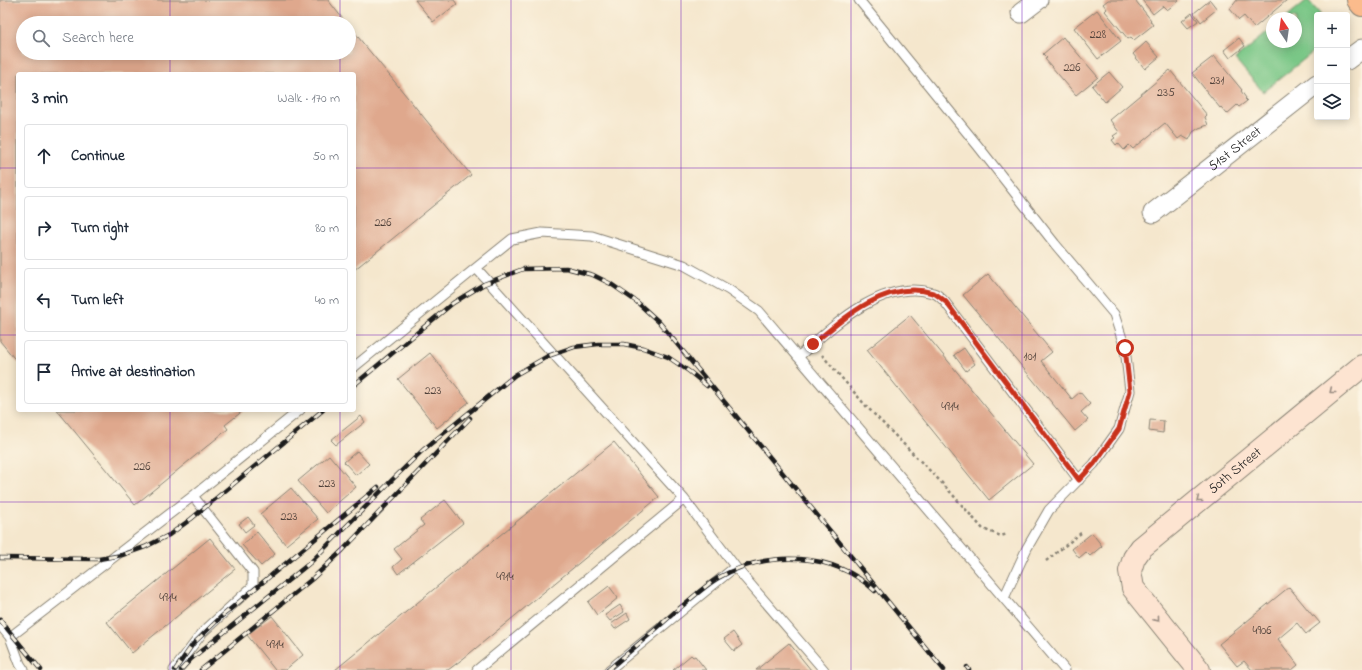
<!DOCTYPE html>
<html lang="en">
<head>
<meta charset="utf-8">
<style>
	:root { --surface:#fff; --page:#f6f6f7; --text:#1f2937; --muted:#747a83; --line:#e0e1e3 }
	body { margin:0; font-family:"Indie Flower",sans-serif; background:var(--page); color:var(--text) }
	.controls { position:absolute; right:12px; top:12px; display:grid; overflow:hidden; border-radius:4px; box-shadow:0 2px 10px #0003 }
	.controls button { width:36px; height:36px; display:grid; place-items:center; padding:0; border:0; border-bottom:1px solid var(--line); background:var(--surface); color:var(--text); font:20px sans-serif }
	.compass { position:absolute; left:1266px; top:12px; width:36px; height:36px; border-radius:50%; background:var(--surface); box-shadow:0 2px 10px #0003; rotate:347deg }
	.stop { position:absolute; width:12px; height:12px; margin:-9px; border:3px solid #c8321e; border-radius:50%; background:#fff }
	.stop.end { background:#c8321e; border-color:#fff; box-shadow:0 1px 4px #0008 }
	.list { margin:0; padding:0; list-style:none }
	h2 { display:flex; justify-content:space-between; align-items:center; height:52px; margin:0; padding:0 16px; font-size:17px }
	h2 small { font-size:13px; font-weight:400; color:var(--muted) }
	.list li { display:grid; grid-template-columns:26px 1fr auto; gap:12px; align-items:center; box-sizing:border-box; height:64px; margin:0 8px 8px; padding:0 8px; border:1px solid var(--line); border-radius:4px }
	.list b { display:block; font-size:15px; white-space:nowrap }
	.list em { font-size:13px; font-style:normal; color:var(--muted) }
	.icon { flex:none; width:22px; height:22px; fill:none; stroke:currentColor; stroke-width:2; stroke-linecap:round; stroke-linejoin:round }
	.map { position:relative; flex:none; width:1362px; height:670px; overflow:hidden }
	.search { position:absolute; background:var(--surface); box-shadow:0 2px 10px #0003; left:16px; top:16px; width:340px; height:44px; display:flex; align-items:center; gap:10px; box-sizing:border-box; padding:0 14px; border-radius:22px; color:var(--muted); font-size:15px }
	.panel { position:absolute; background:var(--surface); box-shadow:0 2px 10px #0003; left:16px; top:72px; width:340px; height:340px; border-radius:4px }
	.map>svg:first-child { display:block }
	.green { fill:#7ac787; stroke:#4b7252 }
	.building { fill:#dfa88d }
	.lines { fill:none; stroke-linecap:round; stroke-linejoin:round }
	.lane-casing { stroke:#888274; stroke-width:11 }
	.street-casing { stroke:#888274; stroke-width:21 }
	.secondary-casing { stroke:#888274; stroke-width:24 }
	.primary-casing { stroke:#888274; stroke-width:24 }
	.path { stroke:#888274; stroke-width:2.5; stroke-dasharray:3 3; stroke-linecap:butt }
	.lane { stroke:#fff; stroke-width:9 }
	.street { stroke:#fff; stroke-width:19 }
	.secondary { stroke:#fde4d1; stroke-width:22 }
	.primary { stroke:#fbbb8c; stroke-width:22 }
	.rail-casing { stroke:#1c1c1c; stroke-width:4.5 }
	.rail { stroke:#fcf5e5; stroke-width:3; stroke-dasharray:9; stroke-linecap:butt }
	.oneway { stroke:#988a80 }
	.route { stroke:#c8321e; stroke-width:5 }
	.grid { fill:none; stroke:#7b2cbf; stroke-width:1; stroke-opacity:0.55 }
	.labels { text-anchor:middle; dominant-baseline:central; stroke-width:3; stroke-linejoin:round; paint-order:stroke }
	.number-label { font-size:12px; fill:#4d3f38 }
	.street-label { font-size:14px; fill:#1c1c1c; stroke:#fcf5e5 }
</style>
</head>
<body>
<div class="map">
<svg width="1362" height="670" viewBox="0 0 1362 670">
	<rect width="100%" height="100%" fill="#fcf5e5"/>
	<filter id="ink" filterUnits="userSpaceOnUse"><feTurbulence type="fractalNoise" baseFrequency=".025" numOctaves="2"/><feDisplacementMap in="SourceGraphic" scale="8" xChannelSelector="R" yChannelSelector="G"/><feConvolveMatrix kernelMatrix="1 2 1 2 8 2 1 2 1" color-interpolation-filters="sRGB"/></filter>
	<filter id="wash" filterUnits="userSpaceOnUse"><feTurbulence type="fractalNoise" baseFrequency=".012" numOctaves="4" result="noise"/><feDisplacementMap in="SourceGraphic" scale="16" xChannelSelector="R" yChannelSelector="G"/><feGaussianBlur stdDeviation="0.9" result="paint"/><feColorMatrix in="noise" values="0 0 0 0 0 0 0 0 0 0 0 0 0 0 0 0 0 1.4 0 .05"/><feComposite in="paint" operator="in"/></filter>
	<g filter="url(#wash)">
		<rect width="100%" height="100%" fill="#f5e7cd"/>
		<path class="green" d="M1307,0H1308L1321,15H1317V49L1263,92L1235,59L1272,29V42H1296V18H1285Z"/>
		<g id="blocks">
			<path class="building" d="M0,0H328L346,23H23V53H349V26L471,175L354,270V74H18V363L0,341Z
				M415,0H454L457,4L433,22Z
				M1108,0H1135L1151,20L1150,21L1153,25L1134,40L1131,37L1128,39L1105,11L1107,9L1103,4Z
				M1142,0H1178L1179,1L1167,10L1163,6L1153,14Z
				M1210,0L1217,9L1201,22L1194,13Z
				M1237,0H1287L1254,28L1244,16L1239,20L1230,9Z
				M1097,10L1121,41L1098,59L1074,28Z
				M1192,13L1198,21L1188,28L1182,21Z
				M1063,37L1066,41H1067L1098,77L1076,95L1045,59L1047,58L1043,54Z
				M1239,38L1245,46L1230,58L1224,50Z
				M1146,42L1159,57L1145,69L1133,54Z
				M1214,56L1242,90L1241,91L1246,98L1245,99L1247,101L1239,107L1237,105L1227,114L1221,107L1220,108L1192,73Z
				M1170,70L1207,115L1205,117L1208,125L1199,128L1193,132L1189,140L1182,136L1178,139L1165,123L1133,149L1129,145L1124,150L1118,143L1116,145L1112,140L1115,138L1113,136L1119,132L1110,120Z
				M1109,72L1122,87L1105,102L1092,86Z
				M988,274L1052,352L1041,361L1072,399L1080,392L1090,404L1081,412L1088,420L1075,431L963,295Z
				M910,315L1033,464L989,500L867,350Z
				M964,348L975,364L966,371L954,355Z
				M430,353L469,402L437,428L398,379Z
				M57,410H244L225,425L228,429L135,505Z
				M361,416L365,422L336,445L331,440Z
				M1150,420L1164,421L1163,433L1149,431Z
				M614,442L659,497L464,658L448,670H335Z
				M357,451L369,464L356,475L344,462Z
				M329,455L356,487L326,513L298,481Z
				M291,488L318,519L286,545L260,514Z
				M445,500L463,523L398,574L393,567L402,559L394,549L424,525L420,520Z
				M248,517L254,525L245,532L239,524Z
				M257,532L275,554L261,566L242,545Z
				M1092,533L1102,546L1090,556L1086,552L1079,558L1072,549Z
				M210,538L235,569L132,653L107,622Z
				M609,586L618,598L597,615L588,602Z
				M1289,587L1313,616H1314L1320,623L1306,634L1297,623L1278,639L1298,665L1292,670H1252L1244,661L1237,666L1219,644Z
				M620,605L624,612L610,621L605,615Z
				M627,613L630,619L615,629L611,624Z
				M272,616L303,655L285,670H275L247,635Z
				M733,632L742,645L734,651L724,639Z
				M789,643L811,670H756Z
				M691,655L693,657L695,656L706,670H673Z"/>
		</g>
	</g>
	<g filter="url(#ink)">
		<use href="#blocks" fill-opacity="0" stroke="#888274" stroke-width="1"/>
		<g class="lines">
			<defs>
				<path id="lane" d="M859,0L978,146L1055,244L1114,314L1125,348L1130,391L1119,429L1094,464L1049,510L1027,548L1004,598
					M476,268L512,239L542,233L592,236L684,265L729,290L759,311L1065,670
					M798,357C832,327 883,277 933,293C938,294 942,299 945,302L1079,480
					M354,367L476,268L684,499L737,569L824,670
					M0,625L10,637L20,664L24,670
					M10,637L193,496L300,410
					M174,670L203,632L253,586V572L193,496
					M477,670L684,499
					M609,670L735,567"/>
				<g id="street">
					<path d="M1021,13L1038,0"/>
					<path d="M1347,60L1362,49"/>
					<path id="s1" d="M1153,213L1317,84"/>
				</g>
				<g id="secondary">
					<path id="s2" d="M1199,670L1133,588L1130,571L1134,558L1141,548L1362,366"/>
				</g>
				<path id="primary" d="M1358,0L1362,5"/>
			</defs>
			<use href="#lane" class="lane-casing"/>
			<use href="#street" class="street-casing"/>
			<use href="#secondary" class="secondary-casing"/>
			<use href="#primary" class="primary-casing"/>
			<path class="path" d="M822,355L866,406L944,485L983,529L1001,536L1007,534
				M1046,561L1081,533"/>
			<use href="#lane" class="lane"/>
			<use href="#street" class="street"/>
			<use href="#secondary" class="secondary"/>
			<use href="#primary" class="primary"/>
			<defs>
				<path id="rail" d="M354,385L453,303L484,284L523,269L566,268L593,275L611,284L637,302L659,322L944,670
					M0,558L99,559L122,555L145,547L169,535L191,519L323,410
					M0,620L41,670
					M967,667L969,670
					M175,670L193,644L222,616L378,487
					M181,670L191,659L311,562L393,479L423,450L515,375L548,356L574,347L598,344H624L643,348L668,357L690,372L707,386
					M201,670L312,579L343,550L470,418
					M608,670C630,651 653,632 675,612C689,601 703,587 718,578C767,550 833,551 875,591"/>
			</defs>
			<use href="#rail" class="rail-casing"/>
			<use href="#rail" class="rail"/>
		</g>
		<defs><path id="oneway-chevron" d="M-2-3.5L2.5 0L-2 3.5" fill="none" stroke-width="1.6" stroke-linecap="round" stroke-linejoin="round"/></defs>
		<g class="oneway">
			<use href="#oneway-chevron" transform="translate(1332 391) rotate(141)"/>
			<use href="#oneway-chevron" transform="translate(1199 500) rotate(141)"/>
			<use href="#oneway-chevron" transform="translate(1157 619) rotate(51)"/>
		</g>
	</g>
	<g class="lines" filter="url(#ink)">
		<path class="route" d="M813,344C844,317 888,279 933,293C937,294 942,299 946,302L1079,480L1094,464L1119,429L1130,391L1125,348"/>
	</g>
	<path class="grid" d="M170,0V23M340,0V23M511,0V670M681,0V670M851,0V670M1022,0V670M1192,0V670M170,53V74M340,53V74M0,168H18M354,168H1362M0,335H18M354,335H1362M170,410V670M340,410V670M0,502H1362"/>
	<g class="labels">
		<g class="number-label">
			<text x="1098" y="35">228</text>
			<text x="1072" y="68">226</text>
			<text x="1217" y="81">231</text>
			<text x="1166" y="93">235</text>
			<text x="383" y="223">226</text>
			<text x="1030" y="357">101</text>
			<text x="433" y="391">223</text>
			<text x="950" y="407">4914</text>
			<text x="142" y="467">226</text>
			<text x="327" y="484">223</text>
			<text x="289" y="517">223</text>
			<text x="505" y="577">4914</text>
			<text x="168" y="598">4914</text>
			<text x="1262" y="631">4906</text>
			<text x="275" y="645">4914</text>
		</g>
		<g class="street-label">
			<text stroke="none"><textPath href="#s1" startOffset="104">51st Street</textPath></text>
			<text stroke="none"><textPath href="#s2" startOffset="270">50th Street</textPath></text>
		</g>
	</g>
</svg>
<div class="controls">
<button>+</button>
<button>−</button>
<button><svg class="icon" aria-label="layers" viewBox="0 0 24 24"><path d="M12 4l9 5-9 5-9-5zM3 14l9 5 9-5"/></svg></button>
</div>
<svg class="compass" viewBox="-18 -18 36 36"><path d="M0-13l5 13h-10z" fill="#e53935"/><path d="M0 13l5-13h-10z" fill="#747a83"/></svg>
<div class="stop" style="left:1125px;top:348px"></div>
<div class="stop end" style="left:813px;top:344px"></div>
<div class="search"><svg class="icon" aria-label="search" viewBox="0 0 24 24"><circle cx="10" cy="10" r="6"/><path d="M15 15l6 6"/></svg>Search here</div>
<section class="panel">
<h2>3 min<small>Walk · 170 m</small></h2>
<ul class="list">
<li><svg class="icon" aria-label="ahead" viewBox="0 0 24 24"><path d="M12 20V5M6 11l6-6 6 6"/></svg><div><b>Continue</b></div><em>50 m</em></li>
<li><svg class="icon" aria-label="right" viewBox="0 0 24 24"><path d="M7 20v-9h11M14 6l5 5-5 5"/></svg><div><b>Turn right</b></div><em>80 m</em></li>
<li><svg class="icon" aria-label="left" viewBox="0 0 24 24"><path d="M17 20v-9H6M10 6l-5 5 5 5"/></svg><div><b>Turn left</b></div><em>40 m</em></li>
<li><svg class="icon" aria-label="arrive" viewBox="0 0 24 24"><path d="M6 21V4h12l-3 4 3 4H6"/></svg><div><b>Arrive at destination</b></div></li>
</ul>
</section>
</div>
</body>
</html>
